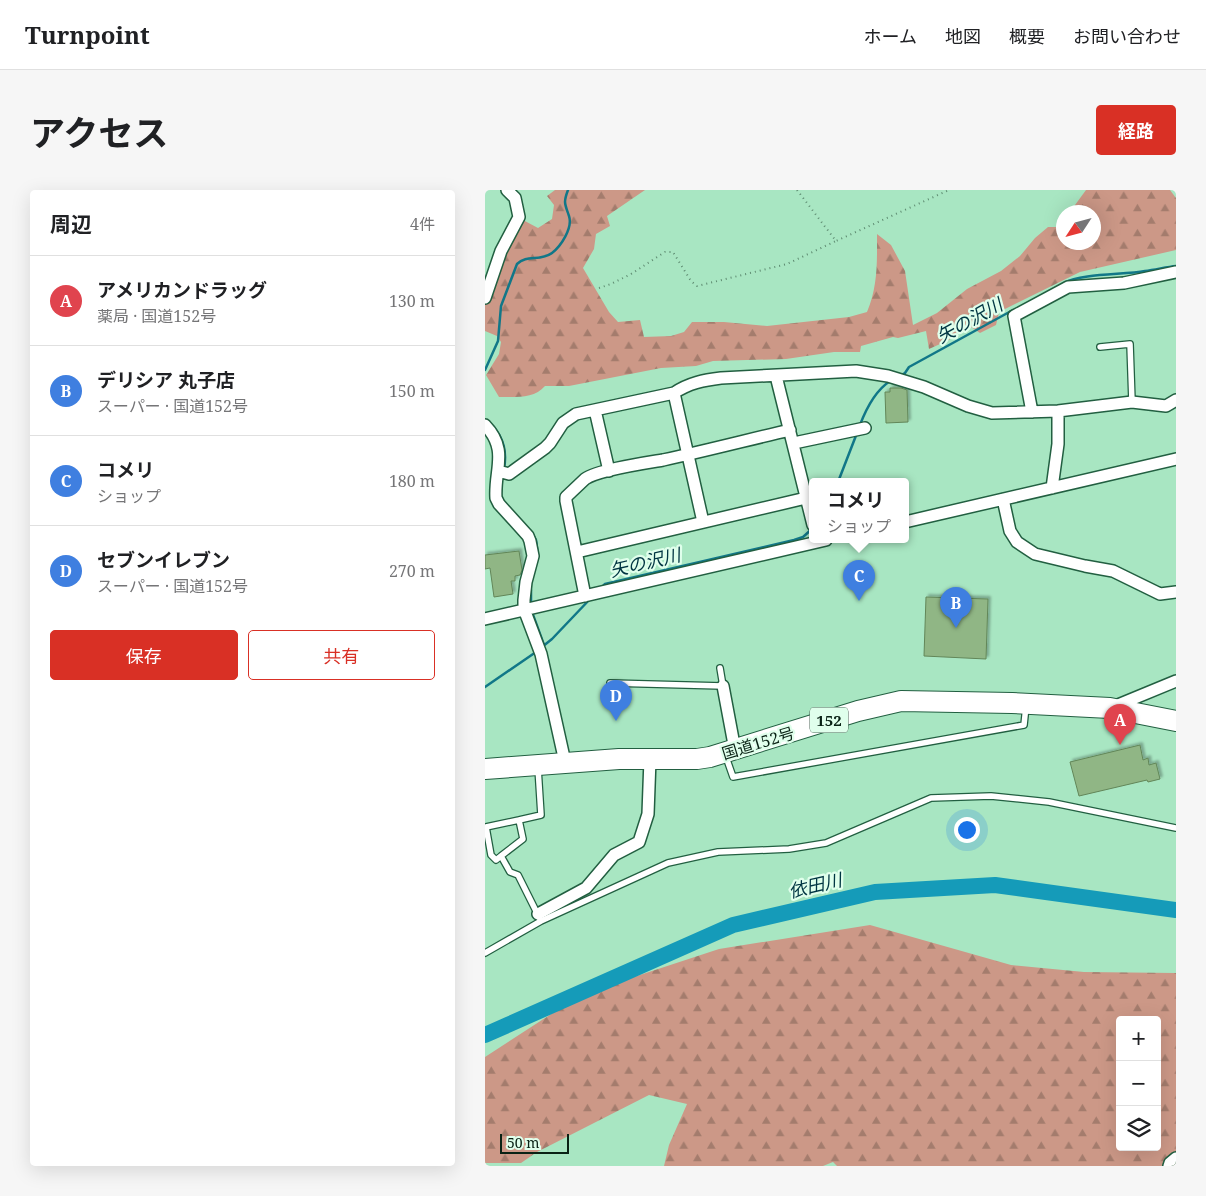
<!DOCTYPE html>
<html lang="ja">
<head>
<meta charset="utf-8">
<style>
	:root { --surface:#fff; --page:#f6f6f6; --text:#202124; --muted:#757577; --line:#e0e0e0; --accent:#d93025 }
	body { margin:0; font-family:"Noto Serif","Noto Sans JP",serif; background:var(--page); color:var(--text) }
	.controls { position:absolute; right:15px; bottom:15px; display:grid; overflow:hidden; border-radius:5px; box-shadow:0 5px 20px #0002 }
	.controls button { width:45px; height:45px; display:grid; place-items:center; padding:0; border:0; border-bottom:1px solid var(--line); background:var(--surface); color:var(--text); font:25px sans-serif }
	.compass { position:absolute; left:571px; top:15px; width:45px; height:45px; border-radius:50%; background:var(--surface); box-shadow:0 5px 20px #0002; rotate:234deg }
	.scale { position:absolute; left:15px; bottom:12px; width:69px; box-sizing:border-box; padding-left:5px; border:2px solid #092215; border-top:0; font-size:14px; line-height:18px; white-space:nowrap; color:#092215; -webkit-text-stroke:4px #e0ffec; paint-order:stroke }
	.you { position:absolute; left:481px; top:639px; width:18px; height:18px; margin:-12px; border:4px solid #fff; border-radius:50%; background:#1a73e8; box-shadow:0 0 0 8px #1a73e833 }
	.badge { display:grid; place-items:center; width:32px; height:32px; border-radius:50%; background:var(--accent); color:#fff; font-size:16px; font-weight:700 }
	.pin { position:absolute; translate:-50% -41px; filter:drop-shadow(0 1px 2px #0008) }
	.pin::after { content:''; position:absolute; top:26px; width:18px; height:15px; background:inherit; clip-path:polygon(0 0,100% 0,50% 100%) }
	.popup { position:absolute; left:324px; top:288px; width:100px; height:65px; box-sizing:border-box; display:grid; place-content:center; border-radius:5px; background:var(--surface); filter:drop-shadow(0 1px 4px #0005); font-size:16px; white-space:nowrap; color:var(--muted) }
	.popup b { font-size:19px; color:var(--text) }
	.popup::after { content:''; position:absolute; left:50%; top:100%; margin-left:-10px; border:10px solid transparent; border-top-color:var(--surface) }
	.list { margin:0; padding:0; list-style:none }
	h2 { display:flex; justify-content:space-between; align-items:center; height:65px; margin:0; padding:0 20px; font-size:21px }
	h2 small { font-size:16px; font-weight:400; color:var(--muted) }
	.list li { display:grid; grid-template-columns:32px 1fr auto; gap:15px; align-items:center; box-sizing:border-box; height:90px; padding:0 20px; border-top:1px solid var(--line) }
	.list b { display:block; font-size:19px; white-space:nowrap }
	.list p { margin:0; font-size:16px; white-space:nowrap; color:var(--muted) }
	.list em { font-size:16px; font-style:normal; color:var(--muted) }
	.actions { display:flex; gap:10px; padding:15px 20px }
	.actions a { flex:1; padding:11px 0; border:1px solid var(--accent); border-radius:5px; text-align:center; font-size:18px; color:var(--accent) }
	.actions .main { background:var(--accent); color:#fff }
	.icon { flex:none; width:28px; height:28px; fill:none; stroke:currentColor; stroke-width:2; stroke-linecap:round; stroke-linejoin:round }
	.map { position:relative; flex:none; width:691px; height:976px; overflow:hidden; border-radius:5px }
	header { display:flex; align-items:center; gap:30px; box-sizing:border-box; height:70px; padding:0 25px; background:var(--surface); border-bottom:1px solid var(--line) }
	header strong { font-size:24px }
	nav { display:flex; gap:28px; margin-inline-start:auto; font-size:18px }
	.intro { display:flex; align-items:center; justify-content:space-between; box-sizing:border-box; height:120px; padding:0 30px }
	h1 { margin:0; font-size:35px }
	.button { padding:12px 22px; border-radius:5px; background:var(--accent); color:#fff; font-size:18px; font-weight:700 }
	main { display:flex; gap:30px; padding:0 30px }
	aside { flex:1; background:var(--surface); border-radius:5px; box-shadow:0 5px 20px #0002 }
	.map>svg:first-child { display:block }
	.forest { fill:url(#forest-firs); fill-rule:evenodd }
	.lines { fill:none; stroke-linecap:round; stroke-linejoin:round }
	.stream { stroke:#178; stroke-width:2.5 }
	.river { stroke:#159bb9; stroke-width:16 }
	.building { fill:#90b685; stroke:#628658; filter:url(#shadow) }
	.lane-casing { stroke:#225f41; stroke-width:8 }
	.street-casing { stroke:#225f41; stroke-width:14 }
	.highway-casing { stroke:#225f41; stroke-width:22 }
	.path { stroke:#5e8b71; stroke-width:2; stroke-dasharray:1 4; stroke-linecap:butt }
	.lane { stroke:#fff; stroke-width:5.5 }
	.street { stroke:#fff; stroke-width:11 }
	.highway { stroke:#fff; stroke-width:20 }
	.labels { text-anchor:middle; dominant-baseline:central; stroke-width:4.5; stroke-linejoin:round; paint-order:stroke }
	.shield { fill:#e0ffec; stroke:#4a6456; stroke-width:1 }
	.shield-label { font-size:15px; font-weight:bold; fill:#092215 }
	.street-label { font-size:16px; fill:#092215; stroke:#e0ffec }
	.water-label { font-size:18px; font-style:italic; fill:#003542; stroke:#e0ffec }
</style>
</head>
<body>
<header>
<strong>Turnpoint</strong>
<nav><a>ホーム</a><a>地図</a><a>概要</a><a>お問い合わせ</a></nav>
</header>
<div class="intro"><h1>アクセス</h1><a class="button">経路</a></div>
<main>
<aside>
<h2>周辺<small>4件</small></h2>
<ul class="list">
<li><span class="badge" style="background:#e0444e">A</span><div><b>アメリカンドラッグ</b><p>薬局 · 国道152号</p></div><em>130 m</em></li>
<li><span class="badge" style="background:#3f7fe0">B</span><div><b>デリシア 丸子店</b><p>スーパー · 国道152号</p></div><em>150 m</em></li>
<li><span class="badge" style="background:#3f7fe0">C</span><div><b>コメリ</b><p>ショップ</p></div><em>180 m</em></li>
<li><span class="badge" style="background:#3f7fe0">D</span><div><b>セブンイレブン</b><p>スーパー · 国道152号</p></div><em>270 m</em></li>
</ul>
<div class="actions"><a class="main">保存</a><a>共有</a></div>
</aside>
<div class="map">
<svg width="691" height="976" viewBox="0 0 691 976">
	<defs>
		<pattern id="forest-firs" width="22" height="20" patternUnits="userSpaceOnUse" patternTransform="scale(1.25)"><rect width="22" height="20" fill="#cc9887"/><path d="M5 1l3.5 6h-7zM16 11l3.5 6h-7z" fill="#a47c6d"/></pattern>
		<filter id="shadow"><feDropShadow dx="2.5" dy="-2.5" stdDeviation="1" flood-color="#0004"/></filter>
	</defs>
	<rect width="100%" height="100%" fill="#a8e6c2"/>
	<path class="forest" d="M70,0H160L122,26L125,36L111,44L109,59L98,78L124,122L133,132L155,130L159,147L186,146L199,142L207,132H239L282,136L364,127L382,122C393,96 392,72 392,44L406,55L420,81L428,135L452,123L482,99L516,81L535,66L550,48L563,37H578V52H608V22H592L590,15L601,0H685L691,8V60L595,82L514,122L511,135L495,143L483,135L464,150L444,159L441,141L413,148L408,147L376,156L375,162H349L301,169L228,171L211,176L176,178L84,196H60C49,209 30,207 14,207L1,185L14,164L16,152L12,146L0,141V109L20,63L38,30L53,38L67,29L69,15L62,6Z
		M385,735L526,775L599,782L691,783V976H352L348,972L338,976H179L184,955L202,914L164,905L52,962L36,973H0V867L97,804L234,759ZM635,830H672V957H635Z"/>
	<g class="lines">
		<path class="stream" d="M579,93C597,83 639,85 660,81C670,80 681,77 691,76
			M0,180L13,151L16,116L32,74C42,64 55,72 67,63C76,56 88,38 84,26C80,14 78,13 83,0
			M414,186L420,183L424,177L528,120
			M375,235C381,219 390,201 405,191
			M8,236C19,249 22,262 19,279
			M353,292L372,243
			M47,343L51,350L53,366
			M117,397L120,394L309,350L318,347L328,338
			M46,400V415
			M47,422L59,455
			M57,457L67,449L106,408
			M0,497L51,462"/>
		<path class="river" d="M0,845L248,735L390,702L510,695L691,720"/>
	</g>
	<path class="building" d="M405,198H416L422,200L423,232L401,233L400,202H405Z
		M34,361L37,380L35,385L30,386V391H26L28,404L9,407L5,378L0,379V365Z
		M441,407L503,409L501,469L439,466Z
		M655,555L658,570L663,568L664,575L671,573L675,589L663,592L662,590L594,606L585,572Z"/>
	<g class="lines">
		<defs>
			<path id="lane" d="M615,157L645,154L647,212
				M125,493L238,496L235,478
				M241,567L248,587L539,535L541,516
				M16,666L11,670L6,665L1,637L34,630
				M56,731L183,673L233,662L304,659L341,653L446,608L506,606L564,612L691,638
				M0,763L56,731L33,685L25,682L16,666L38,649L34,630L56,625L53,578"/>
			<path id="street" d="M0,108L16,61L34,27L30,8L22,0
				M291,186L328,335
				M189,203L218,332
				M110,220L124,281
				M547,222L529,126L583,97L639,93L691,82
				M0,235C24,260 9,280 11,308L14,314L43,346L45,351L48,366L41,392L39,410V419L56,464L80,572
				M309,253L380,238
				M13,281L24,284L60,258L65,253L78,233L91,224L189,203C204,193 219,190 236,188L371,181L403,186L439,197L483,216L507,223L573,221L647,212L681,216L691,210
				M567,298L573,254V221
				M518,309L525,341L532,352L550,364L600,376L628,381L675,404L691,402
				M420,332L691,269
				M92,362L321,308
				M100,406L81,311V307L100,289C112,280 160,273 178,270C220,261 262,250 305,240
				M0,429L341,350
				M238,496L250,560
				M628,517L691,491
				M53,724L101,698L129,665L154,652L163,624L165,569
				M684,976L685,973L691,968"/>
			<path id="highway" d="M0,579L134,569H212L225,567L373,521L416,511L527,513L625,518L691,531"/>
		</defs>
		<use href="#lane" class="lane-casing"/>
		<use href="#street" class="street-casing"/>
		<use href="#highway" class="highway-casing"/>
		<path class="path" d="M312,0L351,51L464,0
			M114,98L126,94L146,84L180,62H188L206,91L212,96L302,74L351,51"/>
		<use href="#lane" class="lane"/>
		<use href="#street" class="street"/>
		<use href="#highway" class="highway"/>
	</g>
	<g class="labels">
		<rect class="shield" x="325" y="517.5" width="38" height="25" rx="4"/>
		<g class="shield-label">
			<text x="344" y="530">152</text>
		</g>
		<g class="street-label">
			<text transform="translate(273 553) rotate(-17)">国道152号</text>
		</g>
		<g class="water-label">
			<text transform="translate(484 130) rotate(-29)">矢の沢川</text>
			<text transform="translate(160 372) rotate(-13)">矢の沢川</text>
			<text transform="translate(330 695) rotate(-13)">依田川</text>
		</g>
	</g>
</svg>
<div class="controls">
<button>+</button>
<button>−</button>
<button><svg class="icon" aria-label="layers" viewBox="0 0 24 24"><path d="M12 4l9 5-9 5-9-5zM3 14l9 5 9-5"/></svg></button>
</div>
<svg class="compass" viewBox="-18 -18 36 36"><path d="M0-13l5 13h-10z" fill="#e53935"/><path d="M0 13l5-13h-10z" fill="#757577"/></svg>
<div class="scale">50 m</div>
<div class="you"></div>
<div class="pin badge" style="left:635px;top:555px;background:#e0444e">A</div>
<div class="pin badge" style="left:471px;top:438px;background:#3f7fe0">B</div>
<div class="pin badge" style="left:374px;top:411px;background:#3f7fe0">C</div>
<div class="popup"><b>コメリ</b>ショップ</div>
<div class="pin badge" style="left:131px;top:531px;background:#3f7fe0">D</div>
</div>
</main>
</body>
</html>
